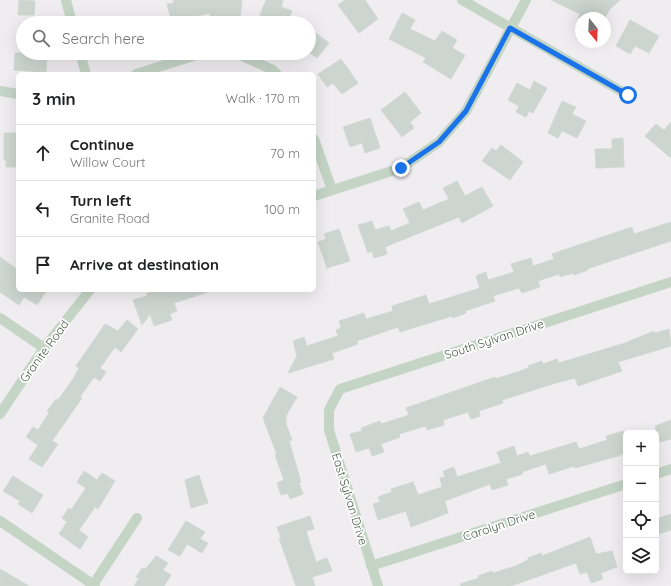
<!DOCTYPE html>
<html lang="en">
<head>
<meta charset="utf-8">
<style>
	:root { --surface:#fff; --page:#f2f2f2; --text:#202124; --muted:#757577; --line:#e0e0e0 }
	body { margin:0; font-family:Quicksand,sans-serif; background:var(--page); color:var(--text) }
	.controls { position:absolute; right:12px; bottom:12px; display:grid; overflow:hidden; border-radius:6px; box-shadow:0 4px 16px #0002 }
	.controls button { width:36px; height:36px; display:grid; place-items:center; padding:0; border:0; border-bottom:1px solid var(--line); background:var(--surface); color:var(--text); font:20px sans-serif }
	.compass { position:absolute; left:575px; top:12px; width:36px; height:36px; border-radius:50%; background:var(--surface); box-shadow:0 4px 16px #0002; rotate:162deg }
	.stop { position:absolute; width:12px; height:12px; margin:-9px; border:3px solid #1a73e8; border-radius:50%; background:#fff }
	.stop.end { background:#1a73e8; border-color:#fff; box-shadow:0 1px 4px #0008 }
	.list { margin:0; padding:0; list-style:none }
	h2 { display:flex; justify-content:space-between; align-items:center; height:52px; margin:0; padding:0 16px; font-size:17px }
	h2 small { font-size:13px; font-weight:400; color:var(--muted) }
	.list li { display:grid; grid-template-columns:26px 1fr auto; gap:12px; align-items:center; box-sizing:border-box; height:56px; padding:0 16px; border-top:1px solid var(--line) }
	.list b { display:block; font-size:15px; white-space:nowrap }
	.list p { margin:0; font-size:13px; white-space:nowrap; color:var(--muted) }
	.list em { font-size:13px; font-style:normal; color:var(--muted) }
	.icon { flex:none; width:22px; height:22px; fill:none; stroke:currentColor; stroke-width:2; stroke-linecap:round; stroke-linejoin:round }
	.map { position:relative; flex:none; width:671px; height:586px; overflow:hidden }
	.search { position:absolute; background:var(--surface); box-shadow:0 4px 16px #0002; left:16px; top:16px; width:300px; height:44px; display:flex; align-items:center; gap:10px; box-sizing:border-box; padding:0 14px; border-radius:22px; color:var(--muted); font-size:15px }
	.panel { position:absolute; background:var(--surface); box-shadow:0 4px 16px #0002; left:16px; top:72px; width:300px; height:220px; border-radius:6px }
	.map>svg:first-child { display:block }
	.building { fill:#ccd5cf; stroke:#d2d9d4 }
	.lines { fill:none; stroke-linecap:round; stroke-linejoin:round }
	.street { stroke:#c4d4c5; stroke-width:10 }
	.route { stroke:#1a73e8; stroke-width:5 }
	.labels { text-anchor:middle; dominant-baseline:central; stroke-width:3.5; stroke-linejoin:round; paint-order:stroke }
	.street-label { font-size:12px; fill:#475a48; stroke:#fff }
</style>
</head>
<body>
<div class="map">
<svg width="671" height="586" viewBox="0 0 671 586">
	<rect width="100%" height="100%" fill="#efedf0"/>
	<path class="building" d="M19,0L35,1L34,15H18Z
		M173,0H242L240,20L225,19V23H210V13L183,20L184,23H172L167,4L174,3Z
		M266,0H283L281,7L292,11L287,23H257Z
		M345,0H365L378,19L359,33L338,5Z
		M551,0H620L609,10L605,18H578L580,14Z
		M402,13L415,20L410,29L435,41L442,31L457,40L452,48L465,55L451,79L423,62L426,58L389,39Z
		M630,20L659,36L649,53L635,46L630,54L616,46Z
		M309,28L329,43L317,58L309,52Z
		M15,53H36V55L47,56L46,72L14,70Z
		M341,59L358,83L342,94L333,83L327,87L318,74Z
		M534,81L547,88L533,113L529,111L526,117L516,112L519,106L508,100L517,83L530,90Z
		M405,92L421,113L410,122L414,128L402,137L381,110Z
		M562,101L576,107L572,114L586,121L577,138L562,131L558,138L548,133Z
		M370,118L380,148L365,153L362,143L350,147L343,127Z
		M671,122V158L645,136L656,124L664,130Z
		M4,133H18V167H6V160H4Z
		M623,138L624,167L596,168L595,149H612V139Z
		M501,145L523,162L510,180L482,161L492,148L496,151Z
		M457,181L465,196L482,187L493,206L462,223L459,217L385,247L387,254L374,258L372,251L368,253L358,225L372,221L375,230L389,226L391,231L410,223L403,209L419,202L423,210L449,199L443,188Z
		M671,222V241L587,269L588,270L574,275L573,273L560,277L559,274L538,281L540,287L522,293L519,288L493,296L495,301L465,311L466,313L453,318L452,316L400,332L398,327L357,341L358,344L332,353L334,359L288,373L297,356L293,341L304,337L307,346L338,336L336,330L341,328L339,321L364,313L366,319L393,311L392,306L426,295L429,304L480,288L476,276L486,272L488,280L514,272L511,264L531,258L533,266L554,259L552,254L632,227L634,234Z
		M339,229L350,261L327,268L318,242L326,239L324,234Z
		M0,257L18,270V290H47L37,305L24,297L19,305L0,292Z
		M156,290H207L208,292L174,303L177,311L170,314L172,320L154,326L150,314L142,325L133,300L147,296L146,294Z
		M127,320L138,329L121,352L115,347L100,368L106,372L100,381L94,377L80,397L82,398L52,441L58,444L42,467L29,459L38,445L26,437L33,427L38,430L49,413L47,411L56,399L58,400L73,379L79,368L76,366L105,324L118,331Z
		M669,329L671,346L618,362L622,371L578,386L575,378L556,383L502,400L503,403L479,411L480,416L471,419L468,412L443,420L444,425L427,430L426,426L399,434L400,437L381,444L384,452L372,456L369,448L356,452L350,434L362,431L361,428L380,421L381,424L409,415L406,408L495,377V379L529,368L528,366L542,361L543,364L557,359L559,363L625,343L654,331L655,333Z
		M280,387L297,397L286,416V424L292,440L289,441L301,482L299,483L303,494L290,499L288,493L281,495L277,483L284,480L275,455H277L263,418Z
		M671,420V439L660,442L655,426Z
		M623,431L624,435L626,434V452L618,456L575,468L574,466L549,474L546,464L522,472L523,474L506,479L508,485L492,490L490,484L445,501L448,513L411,527L406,511L378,520L373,504L380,502L378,497L392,492L391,489L413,482L418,495L442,487L440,478L445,477L443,471L454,467L457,477L501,463L497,452L514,446L517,456L528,452L530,456L576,442L579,449L607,440L606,436Z
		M84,471L97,480L102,473L115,481L98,509L95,507L79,530L88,537L80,549L59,534L67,522L62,518L69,508L71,510L86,488L77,482Z
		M199,475L208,503L191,508L185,480Z
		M13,476L43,495L32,513L18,504L20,501L3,491Z
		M671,514V530L656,535V519Z
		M310,516L314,529L306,531L316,562L327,558L332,571L312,577L315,586H296L279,538H281L277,527Z
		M186,521L205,532L200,539L208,543L202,553L187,544L180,556L168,550Z
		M590,537L596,554L612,551L617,567L601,573L603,579L591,583L587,572L580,574L576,563L511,586H461L460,584L479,578L478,576L492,571L493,573L516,566L528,560V558L541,553L542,556L547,554Z
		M156,556L168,563L163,570L171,575L164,586H134L139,578L136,577L142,568L145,569L147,567Z
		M0,569L29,586H0Z"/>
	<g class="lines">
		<path class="street" d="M66,0L72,23
			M462,0L628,95
			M80,53L86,74
			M136,74L203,53L240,55L273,70L277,74
			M0,91L18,94
			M314,139L332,190
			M314,196L401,168L439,142L466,111L526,0
			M0,318L44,348
			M0,414L44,348L90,290
			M656,474L671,469
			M0,521L95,586
			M371,566L626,484
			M93,585L137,518
			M378,586L329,430V410L340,389L671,282"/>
	</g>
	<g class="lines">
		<path class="route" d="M401,168L439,142L466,111L510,28L628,95"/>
	</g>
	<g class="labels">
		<g class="street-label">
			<text transform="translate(494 339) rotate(-18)">South Sylvan Drive</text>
			<text transform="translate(44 351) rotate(-54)">Granite Road</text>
			<text transform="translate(350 499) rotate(73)">East Sylvan Drive</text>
			<text transform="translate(499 525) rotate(-18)">Carolyn Drive</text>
		</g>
	</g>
</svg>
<div class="controls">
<button>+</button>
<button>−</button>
<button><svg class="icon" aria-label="locate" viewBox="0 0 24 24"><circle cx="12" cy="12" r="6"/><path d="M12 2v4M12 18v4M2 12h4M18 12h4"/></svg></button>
<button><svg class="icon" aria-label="layers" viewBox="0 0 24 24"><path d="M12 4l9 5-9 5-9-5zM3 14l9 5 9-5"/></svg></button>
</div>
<svg class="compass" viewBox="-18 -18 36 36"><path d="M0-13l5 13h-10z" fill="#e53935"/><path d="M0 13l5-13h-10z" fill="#757577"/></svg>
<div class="stop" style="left:628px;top:95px"></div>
<div class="stop end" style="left:401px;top:168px"></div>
<div class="search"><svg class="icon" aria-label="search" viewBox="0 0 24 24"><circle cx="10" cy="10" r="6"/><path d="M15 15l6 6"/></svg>Search here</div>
<section class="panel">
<h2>3 min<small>Walk · 170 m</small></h2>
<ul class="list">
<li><svg class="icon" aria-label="ahead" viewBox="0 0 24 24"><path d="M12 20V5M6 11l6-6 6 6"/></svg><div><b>Continue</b><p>Willow Court</p></div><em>70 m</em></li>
<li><svg class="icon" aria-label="left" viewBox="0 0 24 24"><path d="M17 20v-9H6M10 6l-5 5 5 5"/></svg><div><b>Turn left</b><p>Granite Road</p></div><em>100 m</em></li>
<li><svg class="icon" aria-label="arrive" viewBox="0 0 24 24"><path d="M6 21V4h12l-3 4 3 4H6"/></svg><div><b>Arrive at destination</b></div></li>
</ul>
</section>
</div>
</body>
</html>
